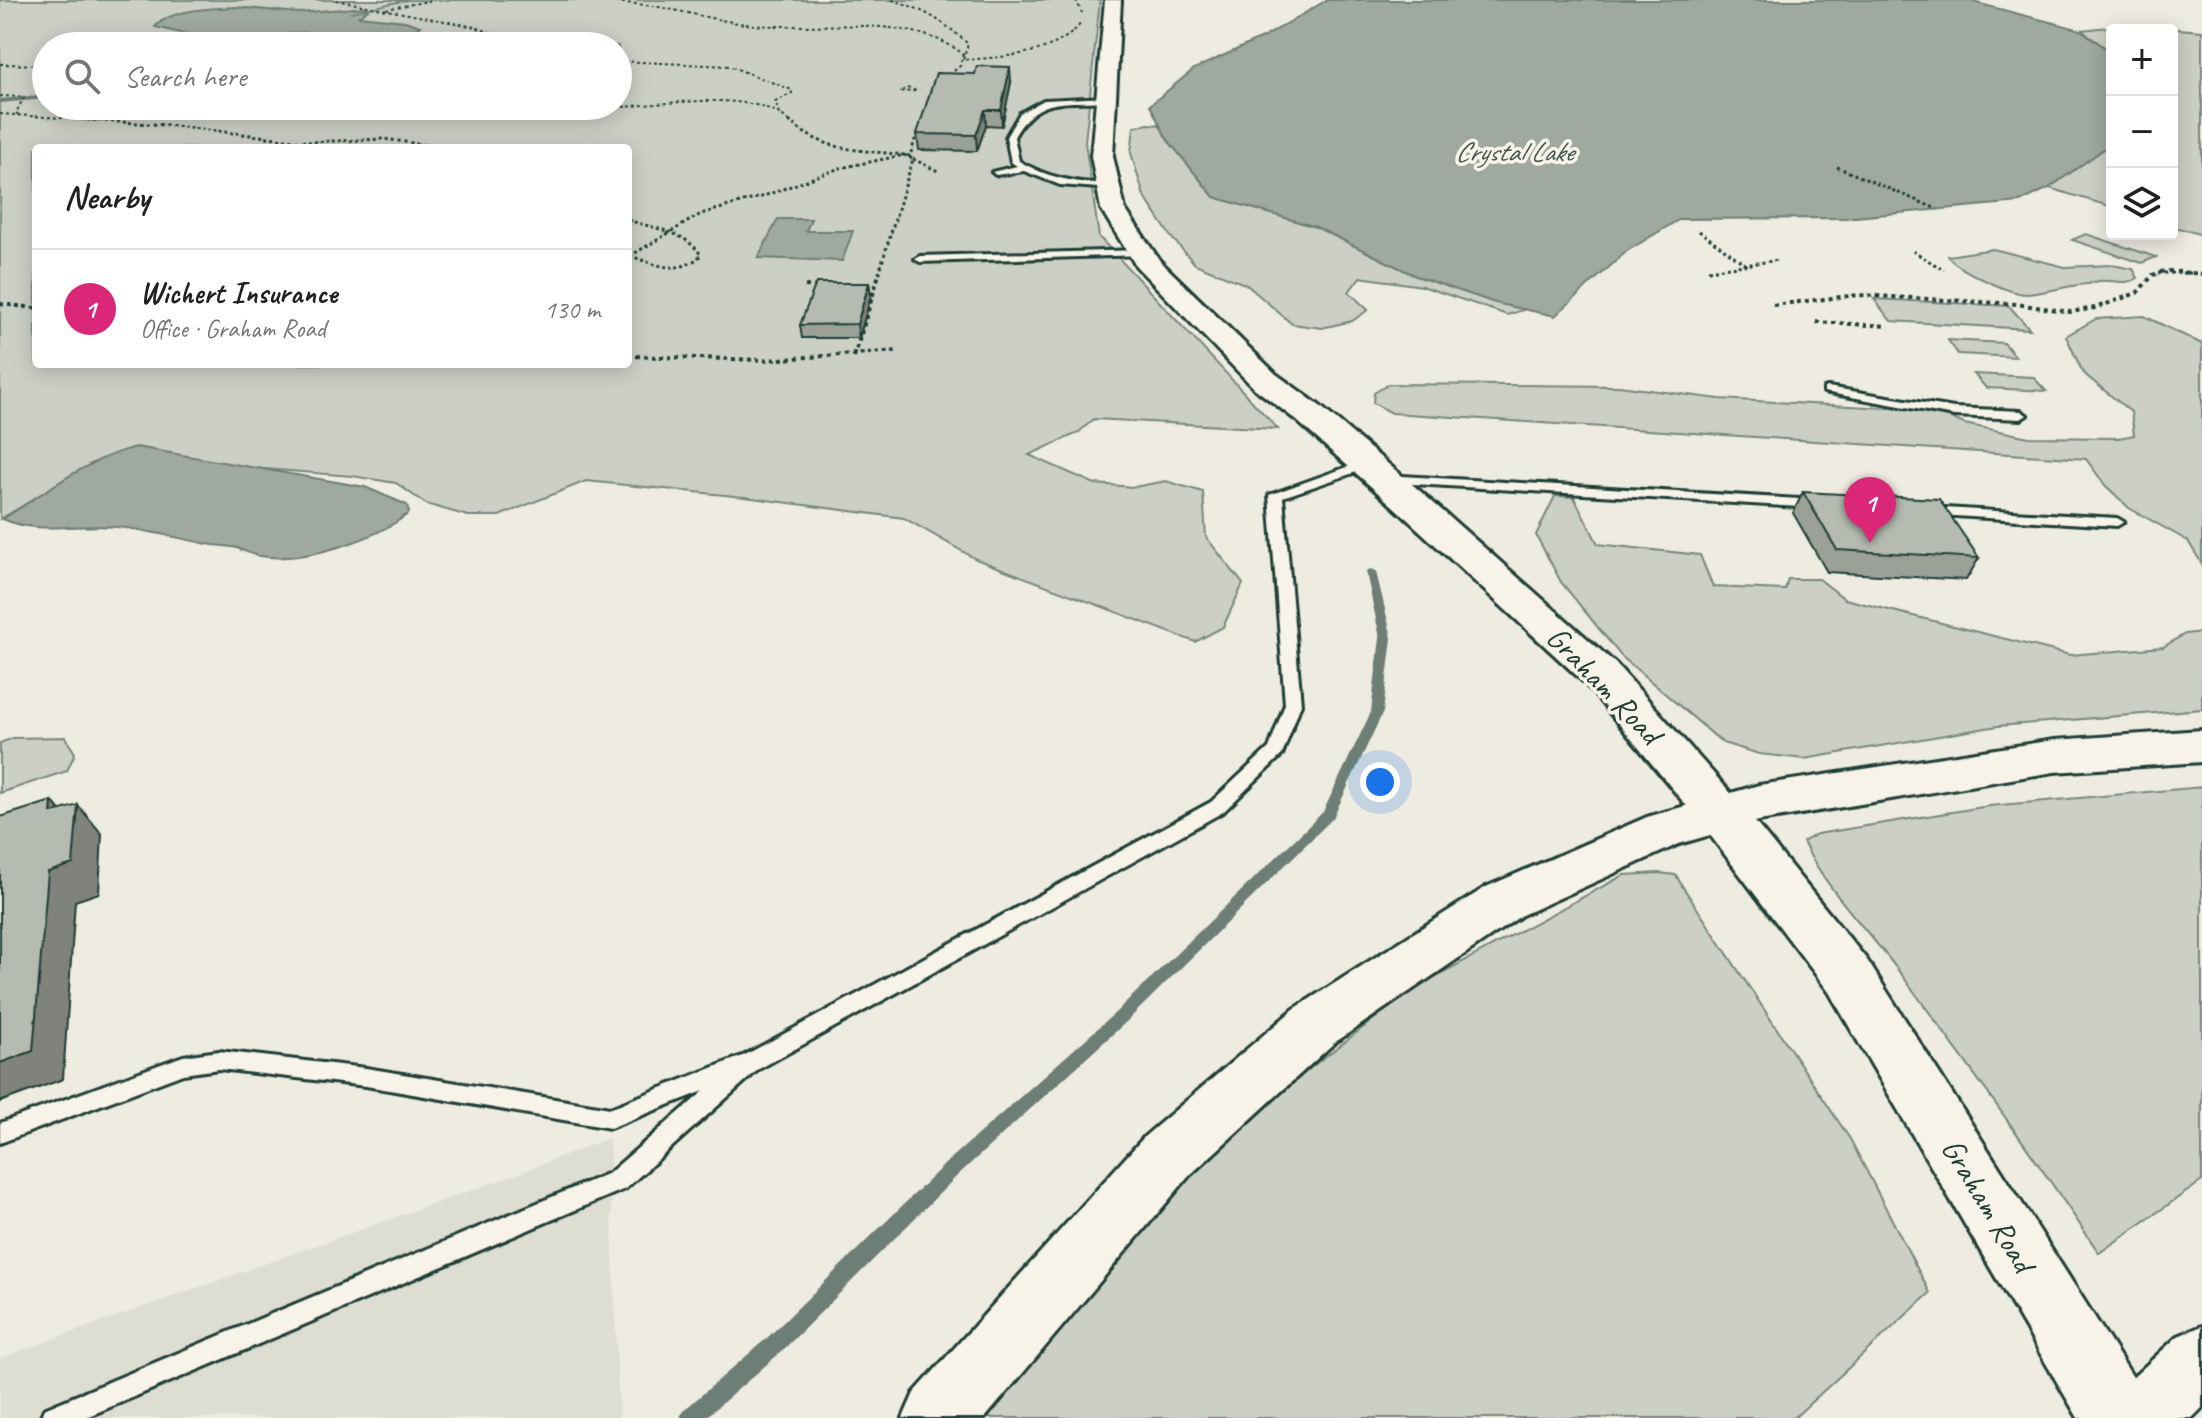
<!DOCTYPE html>
<html lang="en">
<head>
<meta charset="utf-8">
<style>
	:root { --surface:#fff; --page:#f6f6f6; --text:#202124; --muted:#757577; --line:#e0e0e0; --accent:#db2777 }
	body { margin:0; font-family:Caveat,sans-serif; background:var(--page); color:var(--text) }
	.controls { position:absolute; right:24px; top:24px; display:grid; overflow:hidden; border-radius:8px; box-shadow:0 4px 20px #0003 }
	.controls button { width:72px; height:72px; display:grid; place-items:center; padding:0; border:0; border-bottom:2px solid var(--line); background:var(--surface); color:var(--text); font:40px sans-serif }
	.you { position:absolute; left:1380px; top:782px; width:28px; height:28px; margin:-20px; border:6px solid #fff; border-radius:50%; background:#1a73e8; box-shadow:0 0 0 12px #1a73e833 }
	.badge { display:grid; place-items:center; width:52px; height:52px; border-radius:50%; background:var(--accent); color:#fff; font-size:26px; font-weight:700 }
	.pin { position:absolute; translate:-50% -66px; filter:drop-shadow(0 2px 4px #0008) }
	.pin::after { content:''; position:absolute; top:42px; width:28px; height:24px; background:inherit; clip-path:polygon(0 0,100% 0,50% 100%) }
	.list { margin:0; padding:0; list-style:none }
	h2 { display:flex; justify-content:space-between; align-items:center; height:104px; margin:0; padding:0 32px; font-size:34px }
	h2 small { font-size:26px; font-weight:400; color:var(--muted) }
	.list li { display:grid; grid-template-columns:52px 1fr auto; gap:24px; align-items:center; box-sizing:border-box; height:120px; padding:0 32px; border-top:2px solid var(--line) }
	.list b { display:block; font-size:30px; white-space:nowrap }
	.list p { margin:0; font-size:26px; white-space:nowrap; color:var(--muted) }
	.list em { font-size:26px; font-style:normal; color:var(--muted) }
	.icon { flex:none; width:44px; height:44px; fill:none; stroke:currentColor; stroke-width:2; stroke-linecap:round; stroke-linejoin:round }
	.map { position:relative; flex:none; width:2202px; height:1418px; overflow:hidden }
	.search { position:absolute; background:var(--surface); box-shadow:0 4px 20px #0003; left:32px; top:32px; width:600px; height:88px; display:flex; align-items:center; gap:20px; box-sizing:border-box; padding:0 28px; border-radius:44px; color:var(--muted); font-size:30px }
	.panel { position:absolute; background:var(--surface); box-shadow:0 4px 20px #0003; left:32px; top:144px; width:600px; height:224px; border-radius:8px }
	.map>svg:first-child { display:block }
	.built { fill:#ddddd2 }
	.green { fill:#cccfc4; stroke:#76867c; stroke-width:2; fill-rule:evenodd }
	.water { fill:#9fa99f; stroke:#6c7e74; stroke-width:2 }
	.lines { fill:none; stroke-linecap:round; stroke-linejoin:round }
	.stream { fill:#6c7e74; fill-rule:evenodd }
	.lane-casing { stroke:#1f3d34; stroke-width:6 }
	.secondary-casing { stroke:#1f3d34; stroke-width:6 }
	.highway-casing { stroke:#1f3d34; stroke-width:6 }
	.path-far2 { stroke:#1f3d34; stroke-width:2; stroke-dasharray:3 3; stroke-linecap:butt }
	.path-far1 { stroke:#1f3d34; stroke-width:3; stroke-dasharray:3 3; stroke-linecap:butt }
	.path { stroke:#1f3d34; stroke-width:4; stroke-dasharray:4 4; stroke-linecap:butt }
	.lane { fill:#f7f3e8; fill-rule:evenodd }
	.secondary { fill:#f7f3e8; fill-rule:evenodd }
	.highway { fill:#f7f3e8; fill-rule:evenodd }
	.wall { fill:#9ca197; stroke:#1f3d34; stroke-width:2 }
	.shaded-wall { fill:#7f837b; stroke:#1f3d34; stroke-width:2 }
	.building { fill:#b5bbb0; stroke:#1f3d34; stroke-width:2 }
	.labels { text-anchor:middle; dominant-baseline:central; stroke-width:7; stroke-linejoin:round; paint-order:stroke }
	.far-water-label { font-size:28px; font-style:italic; fill:#3f584f; stroke:#f7f3e8 }
	.street-label { font-size:32px; fill:#1f3d34; stroke:#f7f3e8 }
</style>
</head>
<body>
<div class="map">
<svg width="2202" height="1418" viewBox="0 0 2202 1418">
	<rect width="100%" height="100%" fill="#eeece1"/>
	<filter id="ink" filterUnits="userSpaceOnUse"><feTurbulence type="fractalNoise" baseFrequency=".0125" numOctaves="2"/><feDisplacementMap in="SourceGraphic" scale="16" xChannelSelector="R" yChannelSelector="G"/><feConvolveMatrix kernelMatrix="1 2 1 2 8 2 1 2 1" color-interpolation-filters="sRGB"/></filter>
	<g filter="url(#ink)">
		<path class="built" d="M609,1138L619,1418H0V1358L517,1174Z"/>
		<path class="green" d="M0,0H1100L1085,142L1099,237L1278,429L1094,419L1078,433L1029,455L1095,484L1134,487L1166,481L1203,492L1206,537L1243,584L1223,627L1195,642L976,559L904,518L744,497L586,481L499,516H468L426,504L396,483L352,476L252,468L162,453L102,460L0,519ZM46,46H618V106H46ZM36,148H628V364H36Z
			M2127,25L2202,31V235L2172,226V30H2112V53L2081,30Z
			M1148,124L1160,125L1167,139L1214,197L1316,227L1416,276L1526,309L1507,315L1422,286L1360,277L1349,292L1368,310L1352,321L1322,328L1292,324L1247,285L1195,264L1171,237L1144,196L1131,153L1134,127Z
			M2112,143V207L2049,188Z
			M2086,234L2156,257L2142,263L2072,240Z
			M1993,249L2065,267L2112,265L2133,269L2138,278C2123,288 2105,275 2088,284C2067,285 2047,293 2026,294C2011,294 1955,269 1948,256Z
			M1874,299L2009,306L2030,329L1891,321Z
			M2144,316L2202,344V564L2188,541L2129,508L2105,485L2086,459L1392,413L1373,403L1374,393L1389,384L1619,386L1719,399L1907,409L1945,415L1964,424L2029,437L2119,438L2134,435L2131,412L2083,373L2066,336L2096,319Z
			M1948,340L2004,343L2016,357L1958,354Z
			M1974,374L2033,377L2046,391L1986,388Z
			M1555,496L1574,497L1598,544L1700,555L1713,587L1785,590L1788,579H1819L1845,599L2070,655L2163,647L2185,634L2202,632V709L1998,726L1804,759L1759,754L1723,743L1621,656L1561,582L1536,535Z
			M65,737L75,753L67,771L0,793V743L13,738Z
			M2202,787V1181L2099,1253C2036,1158 1969,1066 1901,974C1868,930 1827,891 1803,842L1817,834L1989,806Z
			M1659,873L1676,875L1681,884L1850,1139L1930,1293L1794,1418H987L1180,1185L1309,1069L1416,987L1624,875Z"/>
		<path class="water" d="M1327,0H1965L2081,30L2112,53V143L2049,188L2020,202L1844,218L1680,219L1627,251L1555,316L1495,303L1416,276L1316,227L1214,197L1167,139L1150,105L1194,69L1264,37Z
			M236,7L298,13L365,7L368,9L359,16L405,21L420,26C394,51 329,30 297,33C279,35 264,42 248,46C239,48 226,46 217,46L218,42L155,27C171,8 213,9 236,7Z
			M778,219H811L806,231H853L842,261L758,258Z
			M136,447L365,487L407,505L409,513C375,540 303,563 260,556C252,555 245,551 237,548C229,546 221,546 213,545C180,539 150,530 117,527C80,523 38,535 3,519C45,492 87,459 136,447Z"/>
		<g class="lines">
			<path class="stream" d="M403,0H412L350,13L348,12Z
				M46,95V99L0,103V99Z
				M1371,569L1376,572L1392,638L1383,712L1333,818L1126,1022L959,1174L781,1352L705,1418H680L683,1411L767,1338L947,1162L1116,1012L1323,812L1371,712L1380,638L1366,572Z"/>
			<defs>
				<path id="lane" d="M1108,97L1105,101C1062,104 1038,95 1014,137L1019,161C1048,178 1075,183 1108,184L1111,185V189L1060,185L1024,171L996,175L992,172L1017,166L1011,162L1006,137L1020,113L1044,100Z
					M1141,250L1144,251V255L920,262L915,259L920,256Z
					M1828,387L1954,408L2021,411L2027,415L2021,419L1954,416L1824,392V388Z
					M1367,460L1373,464L1371,467L1283,497L1301,704L1282,755L1223,812L759,1069L625,1189L84,1418H40L44,1409L609,1173L704,1091L610,1128L366,1086L219,1069L183,1074L0,1143V1123L183,1056L219,1051L366,1068L610,1108L745,1055L1211,802L1269,748L1285,704L1269,495Z
					M1385,475L1817,500L1824,504L1817,508L1380,482V476Z
					M1928,507L2117,518L2124,522L2117,526L1923,514L1921,511Z"/>
				<path id="secondary" d="M1105,0H1121L1113,156L1125,209L1160,261L1276,374L1320,406L1420,491L1616,664L1738,801L1867,960L2143,1393L2154,1418H2078L1829,992L1704,827L1586,684L1394,507L1296,420L1254,388L1136,266L1101,209L1091,156Z"/>
				<path id="highway" d="M2202,730V762L2054,772L1759,821L1679,844L1522,915L1334,1043L1189,1176L985,1418H903L914,1393L1145,1136L1294,1009L1486,887L1647,817L1759,785L2054,740Z
					M2202,1326V1408L2192,1418H2105L2116,1393L2178,1336Z"/>
			</defs>
			<use href="#lane" class="lane-casing"/>
			<use href="#secondary" class="secondary-casing"/>
			<use href="#highway" class="highway-casing"/>
			<path class="path-far2" d="M336,0L475,27L529,46
				M592,0C614,3 637,3 659,7C691,13 722,22 755,25C818,30 911,13 963,54L960,66L949,75
				M892,0C922,8 946,23 968,44L963,60C1001,57 1056,56 1081,23
				M1076,0L1082,13
				M386,9L434,0
				M618,61L729,66L792,90V93L775,102L779,112
				M0,64L46,65
				M907,88L917,91L900,92Z
				M0,96L24,97L16,113L20,116
				M551,106C570,107 589,108 607,108C654,106 754,87 789,121
				M0,114L106,121"/>
			<path class="path-far1" d="M75,119L167,125L310,142L384,139L448,148
				M913,159L940,172
				M1837,167L1937,209
				M628,220C654,229 684,230 701,255C679,277 654,264 628,255
				M1699,231L1745,264
				M1913,251L1944,270
				M630,256L701,214L761,197L840,168L904,155C858,149 823,153 787,119
				M1708,270L1779,260
				M879,273L913,159L904,155L910,156L918,130
				M2158,273H2193"/>
			<path class="path" d="M2168,271L2202,274
				M805,286L820,287
				M0,304L36,308
				M1773,305L1858,295L2016,304L2071,312L2095,308L2137,293L2153,275L2164,271
				M1816,322L1888,326
				M628,356L764,360L899,351
				M854,357L880,271"/>
			<use href="#lane" class="lane"/>
			<use href="#secondary" class="secondary"/>
			<use href="#highway" class="highway"/>
		</g>
		<path class="wall" d="M1011,82L1002,126L986,125L977,151L919,150L917,134Z
			M869,283L871,296L859,338H802L800,325Z
			M1803,492L1979,558L1966,580L1827,572L1793,513Z"/>
		<path class="shaded-wall" d="M1010,67L1011,82L1002,126L1001,110Z
			M985,110L986,125L977,151L976,135Z
			M869,283L871,296L859,338L857,324Z
			M52,801L76,829L78,805L102,834L99,893L75,901L63,1079L0,1102V1063L51,813Z"/>
		<path class="building" d="M977,66L1010,67L1001,110H985L976,135L917,134L936,73L975,74Z
			M816,283H869L857,324L800,325Z
			M1803,492L1939,499L1979,558L1837,550Z
			M52,801L51,813L78,805L73,864L48,872L33,1051L0,1063V817Z"/>
	</g>
	<g class="labels">
		<g class="far-water-label">
			<text x="1514" y="151">Crystal Lake</text>
		</g>
		<g class="street-label">
			<text transform="translate(1604 685) rotate(46)">Graham Road</text>
			<text transform="translate(1988 1205) rotate(59)">Graham Road</text>
		</g>
	</g>
</svg>
<div class="controls">
<button>+</button>
<button>−</button>
<button><svg class="icon" aria-label="layers" viewBox="0 0 24 24"><path d="M12 4l9 5-9 5-9-5zM3 14l9 5 9-5"/></svg></button>
</div>
<div class="you"></div>
<div class="pin badge" style="left:1870px;top:543px">1</div>
<div class="search"><svg class="icon" aria-label="search" viewBox="0 0 24 24"><circle cx="10" cy="10" r="6"/><path d="M15 15l6 6"/></svg>Search here</div>
<section class="panel">
<h2>Nearby<small></small></h2>
<ul class="list">
<li><span class="badge">1</span><div><b>Wichert Insurance</b><p>Office · Graham Road</p></div><em>130 m</em></li>
</ul>
</section>
</div>
</body>
</html>
